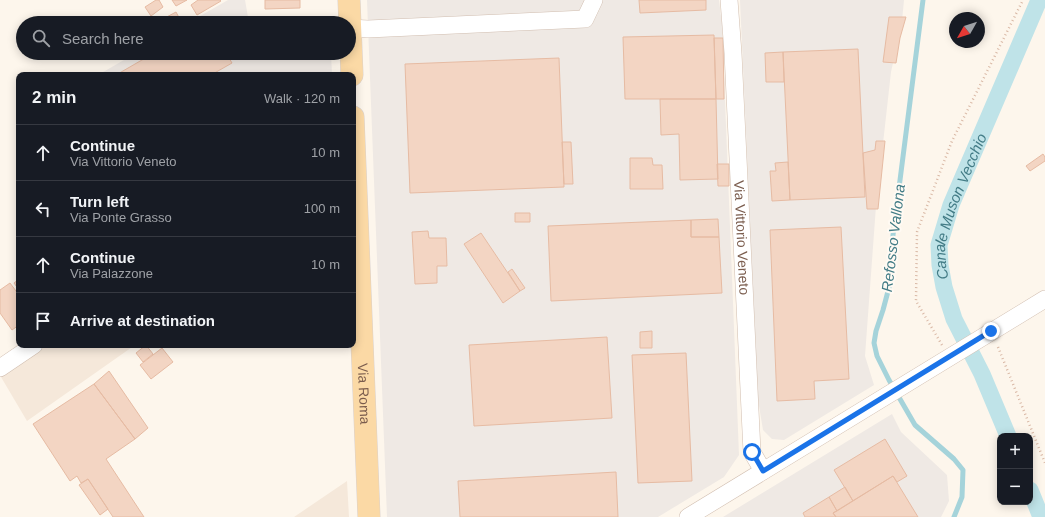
<!DOCTYPE html>
<html lang="en">
<head>
<meta charset="utf-8">
<style>
	:root { --surface:#171b24; --page:#242831; --text:#f1f3f6; --muted:#9ea1a6; --line:#363941 }
	body { margin:0; font-family:Helvetica,sans-serif; background:var(--page); color:var(--text) }
	.controls { position:absolute; right:12px; bottom:12px; display:grid; overflow:hidden; border-radius:8px; box-shadow:0 2px 10px #0003 }
	.controls button { width:36px; height:36px; display:grid; place-items:center; padding:0; border:0; border-bottom:1px solid var(--line); background:var(--surface); color:var(--text); font:20px sans-serif }
	.compass { position:absolute; left:949px; top:12px; width:36px; height:36px; border-radius:50%; background:var(--surface); box-shadow:0 2px 10px #0003; rotate:231deg }
	.stop { position:absolute; width:12px; height:12px; margin:-9px; border:3px solid #1a73e8; border-radius:50%; background:#fff }
	.stop.end { background:#1a73e8; border-color:#fff; box-shadow:0 1px 4px #0008 }
	.list { margin:0; padding:0; list-style:none }
	h2 { display:flex; justify-content:space-between; align-items:center; height:52px; margin:0; padding:0 16px; font-size:17px }
	h2 small { font-size:13px; font-weight:400; color:var(--muted) }
	.list li { display:grid; grid-template-columns:26px 1fr auto; gap:12px; align-items:center; box-sizing:border-box; height:56px; padding:0 16px; border-top:1px solid var(--line) }
	.list b { display:block; font-size:15px; white-space:nowrap }
	.list p { margin:0; font-size:13px; white-space:nowrap; color:var(--muted) }
	.list em { font-size:13px; font-style:normal; color:var(--muted) }
	.icon { flex:none; width:22px; height:22px; fill:none; stroke:currentColor; stroke-width:2; stroke-linecap:round; stroke-linejoin:round }
	.map { position:relative; flex:none; width:1045px; height:517px; overflow:hidden }
	.search { position:absolute; background:var(--surface); box-shadow:0 2px 10px #0003; left:16px; top:16px; width:340px; height:44px; display:flex; align-items:center; gap:10px; box-sizing:border-box; padding:0 14px; border-radius:22px; color:var(--muted); font-size:15px }
	.panel { position:absolute; background:var(--surface); box-shadow:0 2px 10px #0003; left:16px; top:72px; width:340px; height:276px; border-radius:8px }
	.map>svg:first-child { display:block }
	.residential { fill:#f5e8da }
	.industrial { fill:#efe9e4 }
	.lines { fill:none; stroke-linecap:round; stroke-linejoin:round }
	.stream { stroke:#a5d3da; stroke-width:5 }
	.canal { stroke:#bfe3e8; stroke-width:17 }
	.building { fill:#f3d5c3; stroke:#e6bba3 }
	.minor-casing { stroke:#d1beb0; stroke-width:18 }
	.major-casing { stroke:#dad1cd; stroke-width:23 }
	.path { stroke:#d9b8a5; stroke-width:2.5; stroke-dasharray:1 3; stroke-linecap:butt }
	.minor { stroke:#fff; stroke-width:17 }
	.major { stroke:#fbd9a5; stroke-width:22 }
	.route { stroke:#1a73e8; stroke-width:5 }
	.labels { text-anchor:middle; dominant-baseline:central; stroke-width:4; stroke-linejoin:round; paint-order:stroke }
	.street-label { font-size:14px; fill:#7a5c4d; stroke:#fffaf3 }
	.water-label { font-size:15px; font-style:italic; fill:#437c86; stroke:#fffaf3 }
</style>
</head>
<body>
<div class="map">
<svg width="1045" height="517" viewBox="0 0 1045 517">
	<rect width="100%" height="100%" fill="#fdf6ec"/>
	<path class="residential" d="M47,345H135L27,421L1,377Z
		M347,481L349,517H294Z"/>
	<path class="industrial" d="M228,0H245L249,23H188Z
		M367,0H719L722,24L739,455L724,477L658,517H387Z
		M740,0H904L902,21L891,72L876,206L865,356L874,385L784,440L772,439L763,430L758,400Z
		M136,53H331L332,75H98Z
		M892,414L901,432L947,475L949,501L941,517H723Z"/>
	<g class="lines">
		<path class="stream" d="M923,0L893,235L891,280L883,310L876,331L874,343L877,356L889,380L915,425L954,459L963,470L962,497L954,517"/>
		<g class="canal">
			<path id="s1" d="M1008,436L982,374L954,319L944,287L940,265L939,245L951,205L1039,0"/>
			<path d="M1030,490L1041,517"/>
		</g>
	</g>
	<path class="building" d="M156,0H159L163,7L151,16L145,7Z
		M172,0H187L176,6Z
		M198,0H220L221,1L197,15L191,5Z
		M265,0H300V8L265,9Z
		M639,0H706V10L640,13Z
		M176,12L182,23H165L163,19Z
		M889,17H906L900,38L896,63L883,62Z
		M714,35L716,99H625L623,37Z
		M714,38H723L724,99H716Z
		M858,49L865,197L790,200L783,52Z
		M783,52L784,82H766L765,53Z
		M154,53H226L232,63L211,75H116Z
		M559,58L564,187L410,193L405,64Z
		M660,99H716L718,179L680,180L679,134L661,135Z
		M876,141H885L878,209H867L863,153L875,150Z
		M562,142H571L573,184H564Z
		M1043,154L1045,157V161L1030,171L1026,166Z
		M630,158H652L653,165H662L663,189H630Z
		M788,162L790,200L772,201L770,171H776L775,163Z
		M717,164H729V186H718Z
		M515,213H530V222H515Z
		M718,219L719,237H691V220Z
		M691,220V237H719L722,293L551,301L548,226Z
		M841,227L849,379L814,381L815,399L777,401L770,230Z
		M428,231L429,238H446L447,266H437V283L415,284L412,232Z
		M481,233L520,291L503,303L464,244Z
		M512,269L525,288L520,291L508,272Z
		M19,279V290L14,283Z
		M10,283L19,295V325L12,330L0,313V290Z
		M652,331V348H640V332Z
		M607,337L612,418L474,426L469,345Z
		M146,345L153,354L143,362L136,353Z
		M162,348L173,362L151,379L140,365Z
		M686,353L692,481L638,483L632,355Z
		M109,371L148,428L135,439L94,384Z
		M94,384L135,439L106,459L144,517H113L88,479L81,483L77,476L70,481L33,424Z
		M885,439L907,476L897,482L893,476L853,501L834,470Z
		M616,472L618,517H460L458,481Z
		M893,476L918,517H836L833,513Z
		M88,479L108,509L100,515L79,485Z
		M845,487L853,501L837,511L829,497Z
		M829,497L837,511L833,513L836,517H805L803,513Z"/>
	<g class="lines">
		<defs>
			<g id="minor">
				<path id="s2" d="M729,0L733,53L752,452L763,471"/>
				<path d="M350,28L368,29L585,19L594,0"/>
				<path d="M0,368L34,345"/>
				<path d="M688,517L1045,299"/>
			</g>
			<g id="major">
				<path d="M349,0L352,75"/>
				<path id="s3" d="M353,117L369,517"/>
			</g>
		</defs>
		<use href="#minor" class="minor-casing"/>
		<use href="#major" class="major-casing"/>
		<path class="path" d="M942,345L916,301L917,232L952,141L1023,0
			M998,347L1045,463"/>
		<use href="#minor" class="minor"/>
		<use href="#major" class="major"/>
	</g>
	<g class="lines">
		<path class="route" d="M752,452L763,471L991,331"/>
	</g>
	<g class="labels">
		<g class="street-label">
			<text stroke="none"><textPath href="#s2" startOffset="238">Via Vittorio Veneto</textPath></text>
			<text stroke="none"><textPath href="#s3" startOffset="277">Via Roma</textPath></text>
		</g>
		<g class="water-label">
			<text stroke="none"><textPath href="#s1" startOffset="247">Canale Muson Vecchio</textPath></text>
			<text transform="translate(893 238) rotate(-83)">Refosso Vallona</text>
		</g>
	</g>
</svg>
<div class="controls">
<button>+</button>
<button>−</button>
</div>
<svg class="compass" viewBox="-18 -18 36 36"><path d="M0-13l5 13h-10z" fill="#e53935"/><path d="M0 13l5-13h-10z" fill="#9ea1a6"/></svg>
<div class="stop" style="left:752px;top:452px"></div>
<div class="stop end" style="left:991px;top:331px"></div>
<div class="search"><svg class="icon" aria-label="search" viewBox="0 0 24 24"><circle cx="10" cy="10" r="6"/><path d="M15 15l6 6"/></svg>Search here</div>
<section class="panel">
<h2>2 min<small>Walk · 120 m</small></h2>
<ul class="list">
<li><svg class="icon" aria-label="ahead" viewBox="0 0 24 24"><path d="M12 20V5M6 11l6-6 6 6"/></svg><div><b>Continue</b><p>Via Vittorio Veneto</p></div><em>10 m</em></li>
<li><svg class="icon" aria-label="left" viewBox="0 0 24 24"><path d="M17 20v-9H6M10 6l-5 5 5 5"/></svg><div><b>Turn left</b><p>Via Ponte Grasso</p></div><em>100 m</em></li>
<li><svg class="icon" aria-label="ahead" viewBox="0 0 24 24"><path d="M12 20V5M6 11l6-6 6 6"/></svg><div><b>Continue</b><p>Via Palazzone</p></div><em>10 m</em></li>
<li><svg class="icon" aria-label="arrive" viewBox="0 0 24 24"><path d="M6 21V4h12l-3 4 3 4H6"/></svg><div><b>Arrive at destination</b></div></li>
</ul>
</section>
</div>
</body>
</html>
